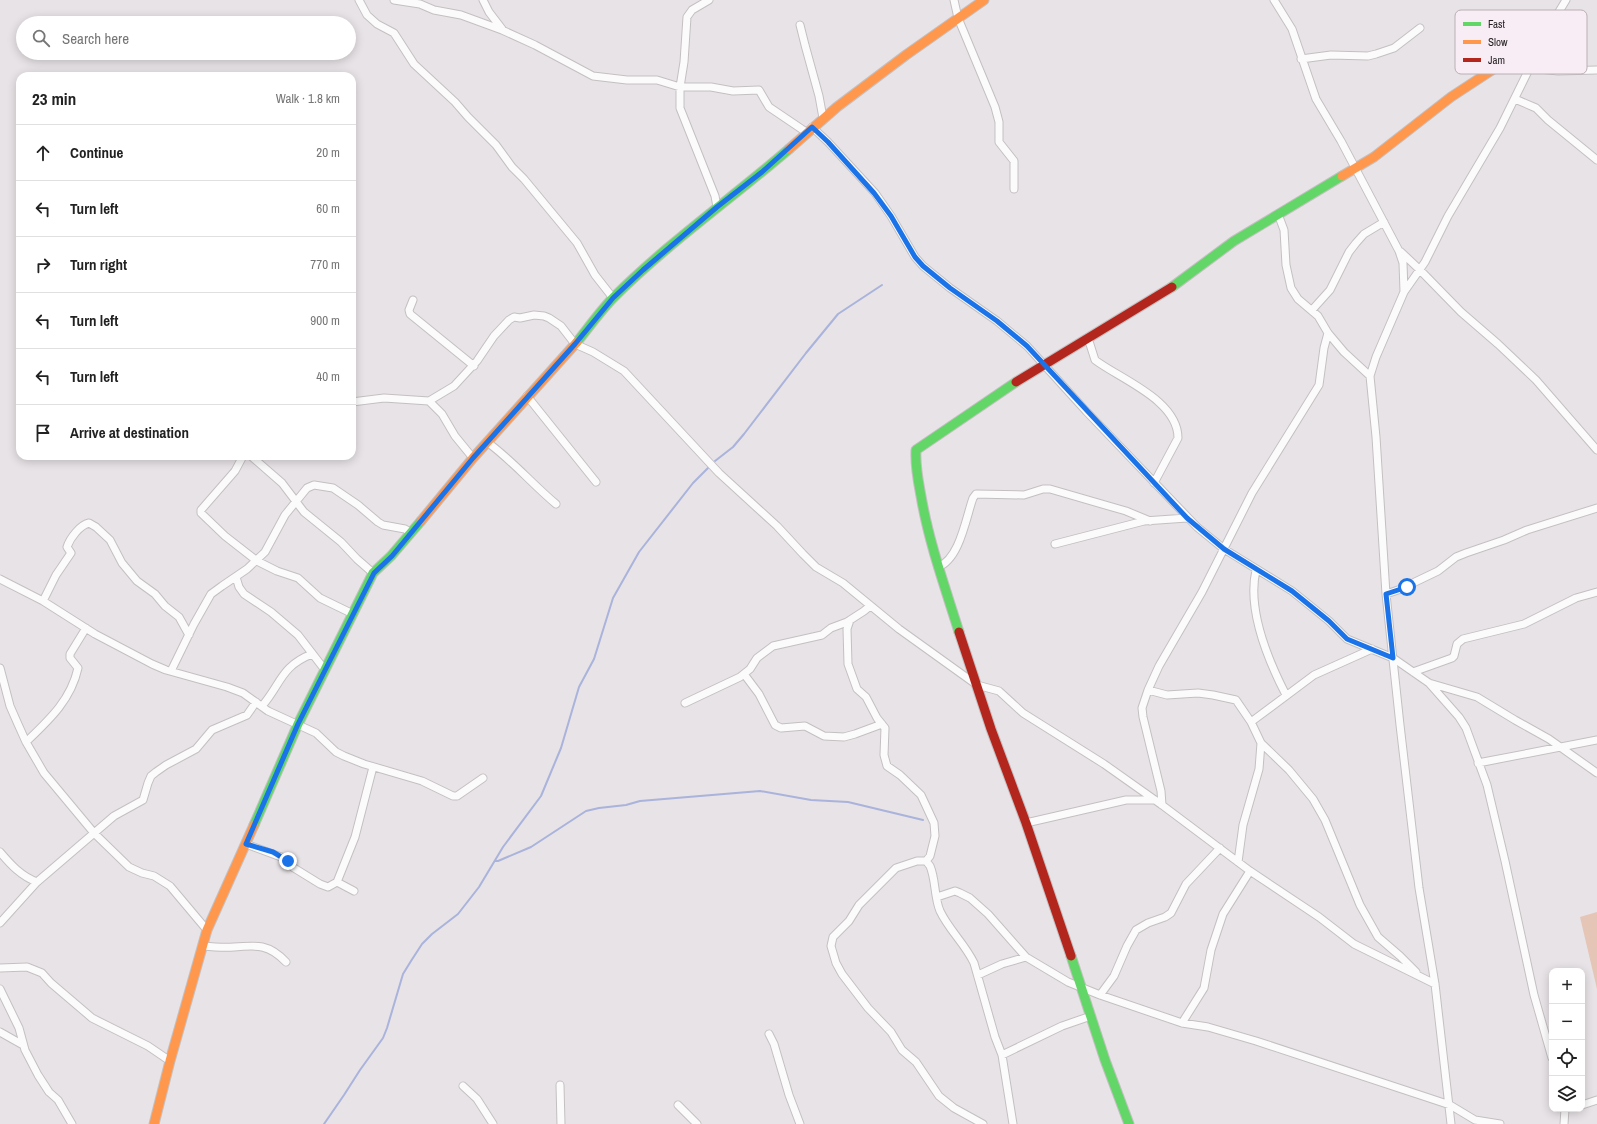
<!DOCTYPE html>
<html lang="en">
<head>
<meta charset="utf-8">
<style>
	:root { --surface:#fff; --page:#f6f6f6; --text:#222; --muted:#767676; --line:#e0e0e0 }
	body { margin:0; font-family:"Archivo Narrow",sans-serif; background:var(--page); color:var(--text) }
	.controls { position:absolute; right:12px; bottom:12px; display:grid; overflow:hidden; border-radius:8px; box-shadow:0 2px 10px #0003 }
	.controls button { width:36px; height:36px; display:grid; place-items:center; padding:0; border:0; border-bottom:1px solid var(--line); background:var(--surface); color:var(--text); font:20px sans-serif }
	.stop { position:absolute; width:12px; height:12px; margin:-9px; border:3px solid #1a73e8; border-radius:50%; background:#fff }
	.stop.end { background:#1a73e8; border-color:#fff; box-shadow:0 1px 4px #0008 }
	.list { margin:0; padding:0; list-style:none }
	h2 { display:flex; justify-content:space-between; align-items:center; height:52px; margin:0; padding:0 16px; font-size:17px }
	h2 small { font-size:13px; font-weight:400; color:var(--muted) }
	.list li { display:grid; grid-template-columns:26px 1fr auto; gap:12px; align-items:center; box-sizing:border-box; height:56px; padding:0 16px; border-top:1px solid var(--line) }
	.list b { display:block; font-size:15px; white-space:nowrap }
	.list em { font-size:13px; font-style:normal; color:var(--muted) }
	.icon { flex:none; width:22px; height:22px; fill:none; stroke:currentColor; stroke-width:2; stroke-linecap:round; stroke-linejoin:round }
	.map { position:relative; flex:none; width:1597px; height:1124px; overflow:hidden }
	.search { position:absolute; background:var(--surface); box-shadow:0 2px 10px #0003; left:16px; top:16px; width:340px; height:44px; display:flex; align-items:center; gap:10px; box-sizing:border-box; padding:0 14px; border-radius:22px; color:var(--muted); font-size:15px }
	.panel { position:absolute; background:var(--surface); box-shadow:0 2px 10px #0003; left:16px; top:72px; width:340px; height:388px; border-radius:12px }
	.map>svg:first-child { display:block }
	.green { fill:#e5c5b6 }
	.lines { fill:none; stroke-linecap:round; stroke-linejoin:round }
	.stream { stroke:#a9b3db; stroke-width:2 }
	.street-casing { stroke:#c4c0c2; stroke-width:9 }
	.fast-casing { stroke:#c4c0c2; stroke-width:11 }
	.slow-casing { stroke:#c4c0c2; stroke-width:11 }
	.jam-casing { stroke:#c4c0c2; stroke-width:11 }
	.street { stroke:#fcfbfb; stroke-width:7 }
	.fast { stroke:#63d668; stroke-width:9 }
	.slow { stroke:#ff974d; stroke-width:9 }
	.jam { stroke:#b3261e; stroke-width:9 }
	.route { stroke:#1a73e8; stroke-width:5 }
	.key { fill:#f8edf4; stroke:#b8afb4; stroke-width:1 }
	.key-label { font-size:11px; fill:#221e20 }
</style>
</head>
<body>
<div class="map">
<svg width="1597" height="1124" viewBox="0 0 1597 1124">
	<rect width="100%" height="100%" fill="#e8e3e6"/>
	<path class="green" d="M1597,912V989L1580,917Z"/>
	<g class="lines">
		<path class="stream" d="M715,461L733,447L744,434L806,353L838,314L882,285
			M495,861H498L531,847L586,811L599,808L626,805L640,801L760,791L811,800L848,802L923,820
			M324,1124L344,1095L360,1070L383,1038L387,1028L403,974L411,961L422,944L432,934L458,914L479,887L503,847L541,796L561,748L579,687L594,659L613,598L639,552L693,483L708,468"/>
		<defs>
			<path id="street" d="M359,0L367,15L377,24L394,33L414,64L455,102L468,117L496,145L512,167L524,179L577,243L595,275L613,298
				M394,0L420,4L434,10L461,15L502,30L535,45L593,76L627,80H657L680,87H711L733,91L759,90L769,107L806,132
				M483,0L489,12L502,29
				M709,0L692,10L687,17L684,62L680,87V108L715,196L717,207
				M954,0L958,18L995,107L999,122V142L1014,161V189
				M1274,0L1292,29L1316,99L1341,141L1399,251L1403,263L1404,292
				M800,25L805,45L819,96L823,118
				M1301,59L1331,55L1368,56L1376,54L1394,48L1420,28
				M1530,68L1558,71L1597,70
				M1515,99L1536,108L1548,120L1597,160
				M812,127L828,142L875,193L891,216L915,257L923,266L950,288L997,321L1027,346L1086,411L1197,527L1224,549L1292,591L1329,621L1347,639L1393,658L1429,683L1477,697L1515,720L1549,739L1597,773
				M1278,214L1284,230L1286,265L1291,288L1298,299L1318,316L1328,333L1344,352L1370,376
				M1401,252L1419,269L1461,312L1498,344L1536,380L1597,450
				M413,300L409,310L410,314L474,366
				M1312,310L1330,290L1349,252L1356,243L1364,234L1384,222
				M1088,338L1095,360C1120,379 1178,400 1178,438L1154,483
				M527,396L596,482
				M429,401L442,414L455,436L473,458
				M352,402L384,398L429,401L454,386L477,361L494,336L509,320L514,317L520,318L534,315L544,316L549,318L561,326L575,344L593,352L624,371L719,473L777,526L803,554L816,567L843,583L899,629L977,685L999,691L1023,713L1104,764L1162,805L1250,871L1319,917L1354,944L1435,984
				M487,442C512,460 532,484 556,504
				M243,456L235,471L201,510V513L225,536L257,561L277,571L298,578L320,598L353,614
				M251,456L282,483L304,512L341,542L357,559L373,573
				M1055,544L1144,521L1187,518
				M938,567C960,559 966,517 973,498L976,494L1024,495L1043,489H1050L1126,511L1150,521
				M1256,570C1247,609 1268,660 1286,695
				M236,577L239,587L244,594L271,612L298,635L325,670
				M0,579L43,601L95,634L152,664L166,670L227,687L243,693L268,711L316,733L336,752L344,756L364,764L422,781L453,796H457L483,778
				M1386,594L1407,587L1415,582L1438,571L1456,557L1466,553L1504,540L1527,530L1597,508
				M43,601L56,575L71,553L67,547C70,538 80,525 89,523L96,527L110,540L122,563L137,581L155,594L165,606L179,617L189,635
				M850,620L847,629L848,664L857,689L866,697L877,718L885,728L884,755L887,766L900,775L921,795L934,823L935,836L930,856L926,861
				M0,668L10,706L17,722L26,742L44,773L94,833L129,867L142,873L154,876L170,886L207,930
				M171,671L194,624L211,594L222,586L247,569L265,552L285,515L307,488L314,485L333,488L358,505L378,522L383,525L405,529L411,533
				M1413,672L1452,658L1454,656L1457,644L1463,639L1524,624L1576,598L1597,592
				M744,674L759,694L775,725L781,728L805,726L824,736L844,737L855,734L882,724
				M1429,683L1459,717L1466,728L1487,785L1505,861L1534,995L1552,1058
				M1148,690L1167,695L1198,693L1213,695L1236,700L1251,722L1261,743L1289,770L1313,799L1325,820L1360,905L1378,937L1400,956L1416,972
				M685,703L740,677L750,669L757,658L773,646L822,635L831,628L847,622L864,611L870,606
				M262,706C281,684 281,666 312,654
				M1251,722L1314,675L1372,649
				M26,742C49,720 71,700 78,668L70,658V654L86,628
				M1478,763L1597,740
				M1162,805L1161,791L1143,717L1142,708L1148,690L1159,666L1202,592L1252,493L1319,385L1324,348L1328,333
				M1026,823L1126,800H1155
				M246,844L281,857L294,868L320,884L328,887L337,882L355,837L373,767
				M0,852C11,865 21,876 37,882
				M1238,862L1243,825L1259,769L1261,743
				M337,882L354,891
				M937,897L955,891L960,893L970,898L988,914L1026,957L1068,982L1100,995L1182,1023L1208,1027L1256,1041L1429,1098L1450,1105L1475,1120L1500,1124
				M0,923L37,882L114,816L143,800L148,783L151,776L156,772L166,765L196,749L212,730L247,715L256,702
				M202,946C213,947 224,948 234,947C257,945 269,944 286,962
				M0,968L27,967L42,973L51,983L92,1018L148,1046L170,1061
				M978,975L1002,964L1026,957
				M0,989L19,1028L25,1050L38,1075L49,1092L58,1100L72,1124
				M1100,995L1114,976L1127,946L1136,930L1148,923L1165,917L1171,913L1186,884L1220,848
				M1182,1023L1204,988L1211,950L1223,914L1250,871
				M0,1032L23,1045
				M769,1034L774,1044L789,1095L800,1124
				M1002,1055L1062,1026L1091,1016
				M560,1085L561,1124
				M463,1086L477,1099L493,1124
				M678,1105L697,1124
				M1582,1105L1597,1100
				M983,1124L954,1108L939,1096L916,1062L902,1050L891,1032L868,1008L842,974L836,963L831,946L833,937L849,921L859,905L896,868L917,861H926L930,866C936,880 934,897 940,911C949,930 965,944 974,963L995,1037L1002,1055L1013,1124
				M1451,1124L1435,984L1419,888L1400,725L1386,594L1376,437L1370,376L1376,357L1404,292L1425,262L1448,216L1500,128L1535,57L1539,45L1566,0
				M1564,1124L1565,1109"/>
			<path id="fast" d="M1172,287L1234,241L1342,176
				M577,342C589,327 601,310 614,297C668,243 731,199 789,149
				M959,632C945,587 929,543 921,496C918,480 915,466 916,450L1016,382
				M254,825L298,724L373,573L391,556L421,521
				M1071,956L1105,1060L1129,1124"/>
			<path id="slow" d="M789,149L837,107L906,55L984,0
				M1342,176L1374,157L1451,97L1512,57L1539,45
				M421,521L473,458L577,342
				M154,1124L170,1061L207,930L254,825"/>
			<path id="jam" d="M1016,382L1172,287
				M959,632L991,729L1026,823L1071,956"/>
		</defs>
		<use href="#street" class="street-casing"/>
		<use href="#fast" class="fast-casing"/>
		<use href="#slow" class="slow-casing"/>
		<use href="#jam" class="jam-casing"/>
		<use href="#street" class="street"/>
		<use href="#fast" class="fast"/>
		<use href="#slow" class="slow"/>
		<use href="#jam" class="jam"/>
	</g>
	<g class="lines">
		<path class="route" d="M288,861L273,852L246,844L298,724L374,573L392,556L473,458L575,344L613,298L643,270L717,207L762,172L812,127L828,142L874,193L891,216L915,257L923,266L950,288L997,321L1027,346L1187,518L1224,549L1292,591L1329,621L1347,639L1393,658L1386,594L1407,587"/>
	</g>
	<rect x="1455" y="10" width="132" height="64" rx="6" class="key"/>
	<rect x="1463" y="22" width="18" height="4" fill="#63d668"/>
	<rect x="1463" y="40" width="18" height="4" fill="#ff974d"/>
	<rect x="1463" y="58" width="18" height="4" fill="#b3261e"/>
	<g class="key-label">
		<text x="1488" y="28">Fast</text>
		<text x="1488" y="46">Slow</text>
		<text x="1488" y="64">Jam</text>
	</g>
</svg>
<div class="controls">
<button>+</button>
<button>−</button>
<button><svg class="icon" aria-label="locate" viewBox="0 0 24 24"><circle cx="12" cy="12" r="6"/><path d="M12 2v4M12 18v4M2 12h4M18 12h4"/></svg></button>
<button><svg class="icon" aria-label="layers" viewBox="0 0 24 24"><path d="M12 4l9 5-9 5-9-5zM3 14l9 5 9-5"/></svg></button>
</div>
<div class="stop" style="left:1407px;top:587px"></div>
<div class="stop end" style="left:288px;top:861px"></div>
<div class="search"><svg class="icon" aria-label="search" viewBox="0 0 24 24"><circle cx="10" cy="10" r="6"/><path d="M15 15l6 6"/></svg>Search here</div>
<section class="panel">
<h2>23 min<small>Walk · 1.8 km</small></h2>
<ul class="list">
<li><svg class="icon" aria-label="ahead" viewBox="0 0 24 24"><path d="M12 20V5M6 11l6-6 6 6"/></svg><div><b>Continue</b></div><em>20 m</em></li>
<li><svg class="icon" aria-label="left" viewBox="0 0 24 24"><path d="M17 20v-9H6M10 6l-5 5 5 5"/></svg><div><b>Turn left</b></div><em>60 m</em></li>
<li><svg class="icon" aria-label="right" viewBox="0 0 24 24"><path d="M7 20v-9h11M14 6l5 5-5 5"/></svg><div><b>Turn right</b></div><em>770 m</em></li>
<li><svg class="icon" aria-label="left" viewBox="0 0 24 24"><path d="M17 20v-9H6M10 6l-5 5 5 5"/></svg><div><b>Turn left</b></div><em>900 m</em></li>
<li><svg class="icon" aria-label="left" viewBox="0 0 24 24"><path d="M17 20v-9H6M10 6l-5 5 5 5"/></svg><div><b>Turn left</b></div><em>40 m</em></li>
<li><svg class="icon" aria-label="arrive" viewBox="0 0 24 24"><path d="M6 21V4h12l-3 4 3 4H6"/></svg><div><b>Arrive at destination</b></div></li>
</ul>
</section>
</div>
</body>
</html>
